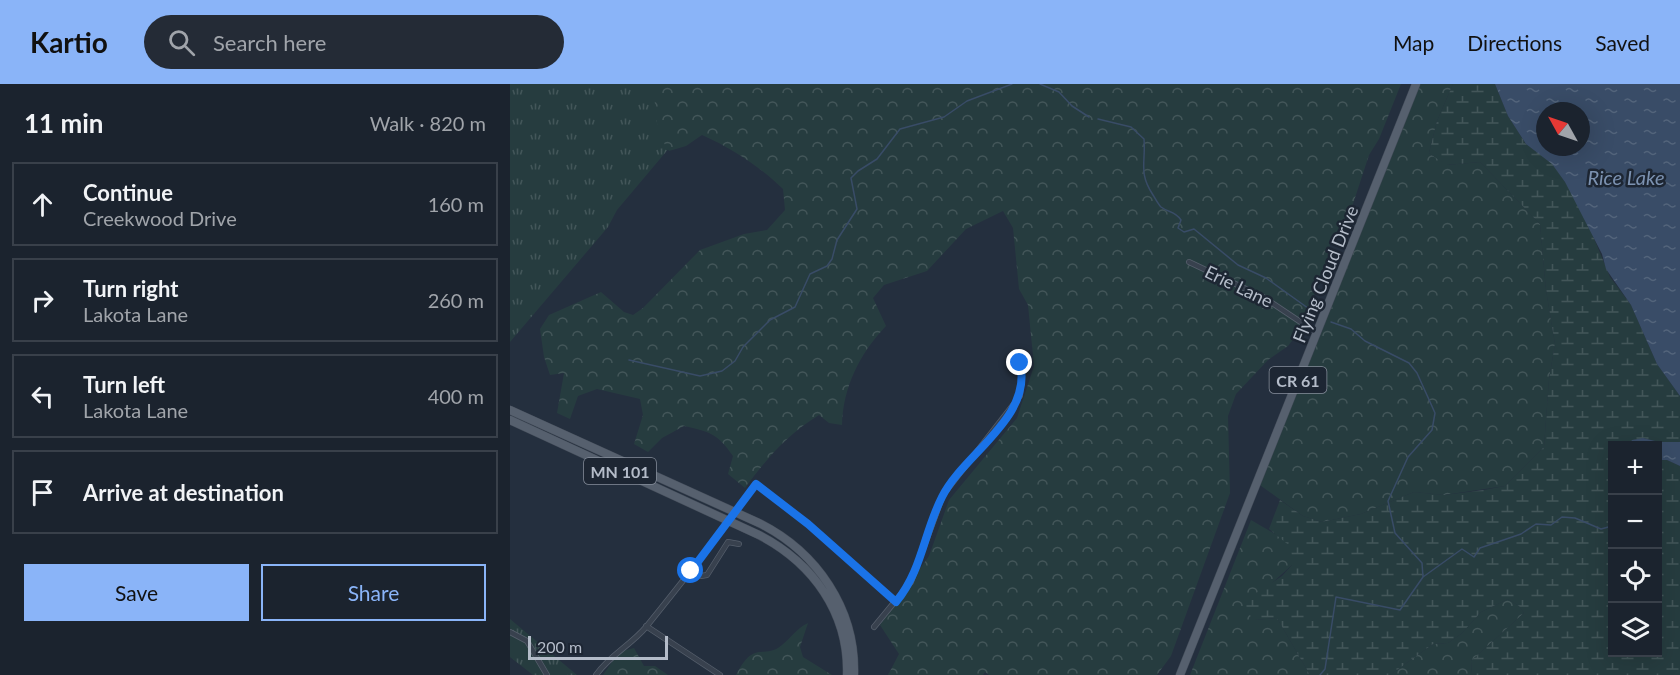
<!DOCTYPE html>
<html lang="en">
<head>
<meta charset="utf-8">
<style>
	:root { --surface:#1b232e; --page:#242b36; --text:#f1f3f6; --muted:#a0a4aa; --line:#39404a; --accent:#8ab4f8 }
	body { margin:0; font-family:Lato,sans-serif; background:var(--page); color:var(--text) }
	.controls { position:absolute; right:18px; bottom:18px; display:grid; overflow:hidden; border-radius:0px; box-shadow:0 6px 24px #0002 }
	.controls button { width:54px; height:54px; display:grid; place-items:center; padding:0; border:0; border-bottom:2px solid var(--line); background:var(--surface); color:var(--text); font:30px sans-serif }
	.compass { position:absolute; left:1026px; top:18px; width:54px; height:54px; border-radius:50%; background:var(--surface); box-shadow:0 6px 24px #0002; rotate:310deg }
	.scale { position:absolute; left:18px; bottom:15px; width:140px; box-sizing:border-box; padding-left:6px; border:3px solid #b4bcc9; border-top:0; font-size:16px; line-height:21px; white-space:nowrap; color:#b4bcc9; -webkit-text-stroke:4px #1d2633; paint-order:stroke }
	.stop { position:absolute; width:18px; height:18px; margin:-14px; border:4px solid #1a73e8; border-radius:50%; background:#fff }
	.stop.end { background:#1a73e8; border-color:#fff; box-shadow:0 2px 6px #0008 }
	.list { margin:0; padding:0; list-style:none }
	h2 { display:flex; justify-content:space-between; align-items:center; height:78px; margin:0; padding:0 24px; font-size:26px }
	h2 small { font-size:20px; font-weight:400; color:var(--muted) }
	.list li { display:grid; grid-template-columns:39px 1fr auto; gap:18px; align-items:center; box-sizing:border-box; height:84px; margin:0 12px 12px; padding:0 12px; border:2px solid var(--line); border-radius:0px }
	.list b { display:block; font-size:22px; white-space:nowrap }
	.list p { margin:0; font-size:20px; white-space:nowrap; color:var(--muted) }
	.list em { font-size:20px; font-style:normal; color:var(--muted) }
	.actions { display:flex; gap:12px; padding:18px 24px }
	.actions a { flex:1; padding:14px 0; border:2px solid var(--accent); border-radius:0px; text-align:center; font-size:21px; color:var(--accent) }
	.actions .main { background:var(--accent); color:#111 }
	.icon { flex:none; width:33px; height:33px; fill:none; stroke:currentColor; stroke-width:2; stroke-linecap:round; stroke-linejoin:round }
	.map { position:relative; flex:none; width:1170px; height:591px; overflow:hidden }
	header { display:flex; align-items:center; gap:36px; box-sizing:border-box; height:84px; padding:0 30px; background:var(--accent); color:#111 }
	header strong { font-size:28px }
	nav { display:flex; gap:33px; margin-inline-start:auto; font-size:21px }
	.search { width:420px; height:54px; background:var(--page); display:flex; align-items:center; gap:15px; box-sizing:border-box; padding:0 21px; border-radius:33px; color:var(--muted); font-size:22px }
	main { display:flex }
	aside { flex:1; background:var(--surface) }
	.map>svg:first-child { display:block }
	.grass { fill:url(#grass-tufts) }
	.forest { fill:url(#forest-crowns) }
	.wetland { fill:url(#wetland-marsh) }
	.water { fill:url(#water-ripples); fill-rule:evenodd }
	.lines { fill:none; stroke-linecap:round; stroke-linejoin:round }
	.stream { stroke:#394c67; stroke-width:1.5 }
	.minor-casing { stroke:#565f6c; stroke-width:6 }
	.primary-casing { stroke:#414a57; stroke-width:9 }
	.minor { stroke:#38414e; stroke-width:4.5 }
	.primary { stroke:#56606e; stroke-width:8 }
	.route { stroke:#1a73e8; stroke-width:8 }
	.labels { text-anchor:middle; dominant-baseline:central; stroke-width:5; stroke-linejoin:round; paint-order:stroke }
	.shield { fill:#1d2633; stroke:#878f9c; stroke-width:1.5 }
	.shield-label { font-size:16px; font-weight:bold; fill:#b4bcc9 }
	.street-label { font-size:18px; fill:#b4bcc9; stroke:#1d2633 }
	.water-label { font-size:20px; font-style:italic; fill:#7c92b1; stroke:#1d2633 }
</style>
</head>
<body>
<header>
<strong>Kartio</strong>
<div class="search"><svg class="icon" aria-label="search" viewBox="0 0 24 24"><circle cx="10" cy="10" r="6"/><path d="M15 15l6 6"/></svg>Search here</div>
<nav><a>Map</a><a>Directions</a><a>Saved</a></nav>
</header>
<main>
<aside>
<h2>11 min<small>Walk · 820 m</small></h2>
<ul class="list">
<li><svg class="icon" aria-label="ahead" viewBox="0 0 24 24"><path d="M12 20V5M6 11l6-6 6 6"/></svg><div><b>Continue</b><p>Creekwood Drive</p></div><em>160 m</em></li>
<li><svg class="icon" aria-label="right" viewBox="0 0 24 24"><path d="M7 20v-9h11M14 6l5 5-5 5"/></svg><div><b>Turn right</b><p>Lakota Lane</p></div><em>260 m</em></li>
<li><svg class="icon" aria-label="left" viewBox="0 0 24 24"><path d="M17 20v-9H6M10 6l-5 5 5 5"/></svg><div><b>Turn left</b><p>Lakota Lane</p></div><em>400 m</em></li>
<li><svg class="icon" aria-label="arrive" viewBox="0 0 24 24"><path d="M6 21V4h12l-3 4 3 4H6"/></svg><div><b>Arrive at destination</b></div></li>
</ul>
<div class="actions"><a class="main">Save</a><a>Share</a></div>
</aside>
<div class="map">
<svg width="1170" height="591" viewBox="0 0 1170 591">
	<defs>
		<pattern id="grass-tufts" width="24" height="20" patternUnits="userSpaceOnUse" patternTransform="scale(1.5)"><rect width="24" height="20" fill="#263c3f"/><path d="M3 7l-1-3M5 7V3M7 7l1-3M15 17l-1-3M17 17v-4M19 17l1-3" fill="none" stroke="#435659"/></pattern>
		<pattern id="forest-crowns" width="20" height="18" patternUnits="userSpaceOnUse" patternTransform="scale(1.5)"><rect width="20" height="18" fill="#263c3f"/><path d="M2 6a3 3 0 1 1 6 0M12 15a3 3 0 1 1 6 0" fill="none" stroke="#435659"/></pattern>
		<pattern id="wetland-marsh" width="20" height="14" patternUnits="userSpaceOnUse" patternTransform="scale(1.5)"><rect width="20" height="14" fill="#263c3f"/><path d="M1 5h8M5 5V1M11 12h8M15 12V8" fill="none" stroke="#435659"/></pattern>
		<pattern id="water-ripples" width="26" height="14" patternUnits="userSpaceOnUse" patternTransform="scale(1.5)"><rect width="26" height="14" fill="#394c67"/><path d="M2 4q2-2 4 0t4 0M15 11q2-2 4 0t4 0" fill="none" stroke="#53647b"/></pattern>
	</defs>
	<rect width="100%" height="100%" fill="#242f3e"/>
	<path class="grass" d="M0,0H149L171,50L107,126L98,143L0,258Z
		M0,535L67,591H23L0,573Z"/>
	<path class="forest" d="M146,0H891L869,55L859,71L842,123L820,160L816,185L785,253L778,262L758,276L726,310L718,332L720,409L661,572L647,591H479L475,588L473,591H378L389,570L370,541L419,472L439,416L507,334L524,282L518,221L509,205L503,144L493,127L456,145L417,187L374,201L363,214L376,242C350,269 333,303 332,341L319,339L309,331C278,350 256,375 235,404L218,390L223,372C207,349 200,348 174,342L152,354L138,368L124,360L133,331L130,315L87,305L68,312L60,335L47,329L54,289L40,291L34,273L30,245L39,231L91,208L114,228L123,231L133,224L190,166L234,150L257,146L275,126L273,105C249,82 223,65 192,51L176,62L159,67C145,47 143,23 146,0Z
		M906,0H943L927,37L919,69L937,81L970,78L1030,140L1036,206L1045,260L1039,295L1034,363L995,402L934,411L904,408L851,430L812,438L793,432L747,399Z
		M741,436L772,454L782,463V481L762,499L744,536L767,534L800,591H680Z
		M998,515L1009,522L1014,529L961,577L962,591H880L923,560L938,559L951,550L971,528Z
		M298,539L290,563L293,573L322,591H226C245,554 253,577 272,561C282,553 286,545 298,539Z
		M124,564L134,582H145L158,591H93L109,568Z"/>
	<path class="wetland" d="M943,0H985L998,32L1016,60L1042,79L1055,98L1073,128L1100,193L1121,221L1147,280L1170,312V358H1149L1133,354L1119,361L1102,362V568H1148V376H1157L1170,382V591H962L961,577L1014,529L1009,522L998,515L971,528L951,550L938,559L923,560L880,591H800L767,534L744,536L735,525L736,516L772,492L782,481L781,463L759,445L770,416L793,432L812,438L851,430L904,408L934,411L974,406L995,402L1034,363L1039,295L1045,260L1036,206L1030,140L970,78L936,81L919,69L927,37Z"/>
	<path class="water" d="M985,0H1170V312L1147,280L1121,221L1096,185L1092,170L1055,98L1042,80L1016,60L998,32ZM1035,27H1071V63H1035Z
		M1133,354L1149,358H1170V382L1157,376H1148V362L1119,361L1122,356Z"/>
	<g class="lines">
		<path class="stream" d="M530,0L549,8L562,22L579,33
			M588,35L621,43L634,55C636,79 628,88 643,111C645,114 648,120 651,123C659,129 665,127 671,136L668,144L674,148L684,145L728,181L756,194L802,227
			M821,238L841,245L855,257L899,279L907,289L925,329L922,346L898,373L878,417L885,449L912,479L913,493
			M119,276L190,292L212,287L225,277L233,263L260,236L285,223L300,190L317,182L322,175L327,156L347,125L341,94L348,87L367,75L390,45L434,33L457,17L502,0
			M810,591L815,585L826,513L890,526L913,493L952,465L964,473L970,464L1011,450L1026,440L1041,441L1052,433L1065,434L1091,445L1102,442"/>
		<defs>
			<path id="minor" d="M679,178L753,213L807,249
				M183,485L191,492L197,491L218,458L229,460
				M136,542L210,591
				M364,543L401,498L433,411L510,312L512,289L510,279
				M0,548L17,557L37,591
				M86,591C100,571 121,561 136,543C174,496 211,449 246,400L298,440L386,518"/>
			<path id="primary" d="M0,326L249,439C307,468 346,525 344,591
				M0,336L249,451C303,479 339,529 337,591
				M670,591L906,0"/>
		</defs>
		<use href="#minor" class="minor-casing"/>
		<use href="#primary" class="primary-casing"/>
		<use href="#minor" class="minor"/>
		<use href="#primary" class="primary"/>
	</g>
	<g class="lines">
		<path class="route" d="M181,487L246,400L298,440L386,518C412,487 414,448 432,413C454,369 523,334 510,279"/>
	</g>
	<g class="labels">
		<g class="shield">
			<rect x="759.5" y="283" width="57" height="26" rx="4.5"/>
			<rect x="74" y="374" width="72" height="26" rx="4.5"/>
		</g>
		<g class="shield-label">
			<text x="788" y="296">CR 61</text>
			<text x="110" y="387">MN 101</text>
		</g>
		<g class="street-label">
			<text transform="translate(815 190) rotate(-68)">Flying Cloud Drive</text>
			<text transform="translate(729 202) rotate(26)">Erie Lane</text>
		</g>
		<g class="water-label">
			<text x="1116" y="93">Rice Lake</text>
		</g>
	</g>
</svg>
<div class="controls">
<button>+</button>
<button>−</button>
<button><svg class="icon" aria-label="locate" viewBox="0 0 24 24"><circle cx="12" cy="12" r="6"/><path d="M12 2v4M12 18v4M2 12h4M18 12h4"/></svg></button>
<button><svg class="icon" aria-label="layers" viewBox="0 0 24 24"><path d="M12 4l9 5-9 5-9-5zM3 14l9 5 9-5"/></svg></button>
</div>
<svg class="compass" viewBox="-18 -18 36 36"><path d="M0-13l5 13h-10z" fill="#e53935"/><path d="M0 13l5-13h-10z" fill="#a0a4aa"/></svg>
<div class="scale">200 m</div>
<div class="stop" style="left:181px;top:487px"></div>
<div class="stop end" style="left:510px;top:279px"></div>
</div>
</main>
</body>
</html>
